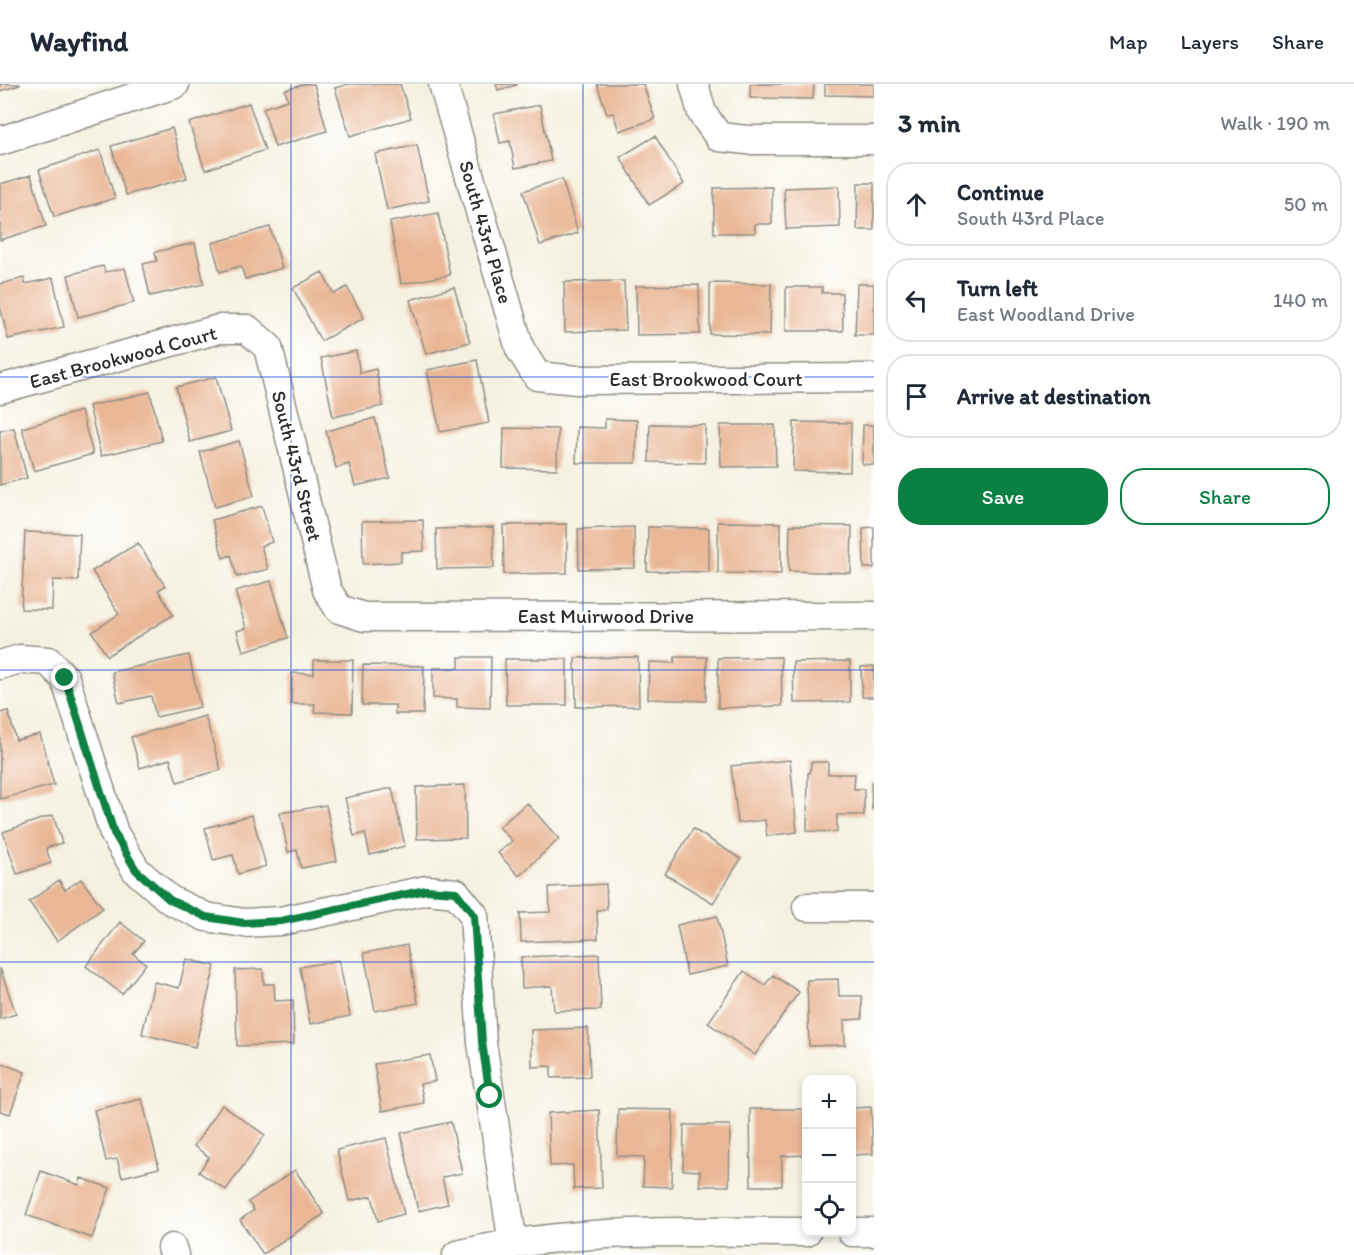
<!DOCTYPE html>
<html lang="en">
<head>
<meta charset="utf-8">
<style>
	:root { --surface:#fff; --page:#f6f6f7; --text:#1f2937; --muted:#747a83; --line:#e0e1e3; --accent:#0b8043 }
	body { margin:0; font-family:Itim,sans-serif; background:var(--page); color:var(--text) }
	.controls { position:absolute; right:18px; bottom:18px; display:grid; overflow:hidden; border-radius:12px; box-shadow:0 3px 9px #0003 }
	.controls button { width:54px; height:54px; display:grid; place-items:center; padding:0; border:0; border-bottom:2px solid var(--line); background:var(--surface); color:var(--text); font:30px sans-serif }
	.stop { position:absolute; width:18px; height:18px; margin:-14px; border:4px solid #0b8043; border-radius:50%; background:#fff }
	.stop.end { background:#0b8043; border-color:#fff; box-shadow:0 2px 6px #0008 }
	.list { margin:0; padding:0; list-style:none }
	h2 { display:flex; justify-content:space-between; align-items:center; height:78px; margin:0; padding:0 24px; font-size:26px }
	h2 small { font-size:20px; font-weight:400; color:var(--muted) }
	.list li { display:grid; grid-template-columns:39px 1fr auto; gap:18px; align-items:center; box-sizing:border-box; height:84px; margin:0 12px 12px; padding:0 12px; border:2px solid var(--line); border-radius:24px }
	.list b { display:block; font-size:22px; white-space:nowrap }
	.list p { margin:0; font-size:20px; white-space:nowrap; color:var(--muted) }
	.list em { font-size:20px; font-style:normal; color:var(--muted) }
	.actions { display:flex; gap:12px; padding:18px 24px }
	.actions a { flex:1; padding:14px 0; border:2px solid var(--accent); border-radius:24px; text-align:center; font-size:21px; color:var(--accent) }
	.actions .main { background:var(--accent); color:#fff }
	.icon { flex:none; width:33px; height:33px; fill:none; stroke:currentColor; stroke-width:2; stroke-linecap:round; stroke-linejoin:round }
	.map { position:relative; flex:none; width:874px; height:1171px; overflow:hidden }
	header { display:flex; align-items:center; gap:36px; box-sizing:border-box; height:84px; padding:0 30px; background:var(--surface); border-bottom:2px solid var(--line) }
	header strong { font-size:28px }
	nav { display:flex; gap:33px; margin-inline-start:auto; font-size:21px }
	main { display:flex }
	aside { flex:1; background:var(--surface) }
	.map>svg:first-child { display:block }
	.building { fill:#eab796 }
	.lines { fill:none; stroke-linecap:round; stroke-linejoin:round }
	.minor-casing { stroke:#908e86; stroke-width:31 }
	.minor { stroke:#fff; stroke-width:28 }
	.route { stroke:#0b8043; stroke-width:8 }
	.grid { fill:none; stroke:#1d4ed8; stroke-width:1.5; stroke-opacity:0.55 }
	.labels { text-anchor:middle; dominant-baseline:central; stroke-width:5; stroke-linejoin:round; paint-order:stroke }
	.street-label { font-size:20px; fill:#2b2b2b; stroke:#fff }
</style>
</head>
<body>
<header>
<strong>Wayfind</strong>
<nav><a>Map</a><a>Layers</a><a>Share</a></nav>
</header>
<main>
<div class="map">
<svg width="874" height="1171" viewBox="0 0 874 1171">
	<rect width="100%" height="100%" fill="#fff"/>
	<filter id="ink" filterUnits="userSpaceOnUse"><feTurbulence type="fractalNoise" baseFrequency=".0167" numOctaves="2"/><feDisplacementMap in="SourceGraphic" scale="12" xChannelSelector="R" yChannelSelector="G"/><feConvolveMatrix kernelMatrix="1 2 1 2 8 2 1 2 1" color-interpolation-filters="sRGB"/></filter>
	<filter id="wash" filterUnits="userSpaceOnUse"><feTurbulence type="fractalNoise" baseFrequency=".008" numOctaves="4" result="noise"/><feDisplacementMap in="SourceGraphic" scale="24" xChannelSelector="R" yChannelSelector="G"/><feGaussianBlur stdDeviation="1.35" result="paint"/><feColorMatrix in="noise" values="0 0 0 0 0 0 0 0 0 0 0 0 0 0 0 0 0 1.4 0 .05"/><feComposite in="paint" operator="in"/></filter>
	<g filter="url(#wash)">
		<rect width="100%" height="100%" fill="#f5f1e1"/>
		<g id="blocks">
			<path class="building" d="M0,0H20V1L0,7Z
				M305,0H314L327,47L275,63L263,24L288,16L285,6Z
				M348,0H400L411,34L350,52L335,4Z
				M496,0H517V1L498,6Z
				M597,0H643L655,35L619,47L613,29L607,30Z
				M750,0H814L813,15L750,14Z
				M825,0H874V12L825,11Z
				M249,19L265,66L205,86L189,39Z
				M540,21L551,77L515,84L510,57L500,59L494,30Z
				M172,44L187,94L126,111L111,62Z
				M655,52L684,100L649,121L620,73Z
				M417,61L429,117L387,126L375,70Z
				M100,66L115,114L54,133L39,86Z
				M31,91L46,142L0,156V100Z
				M562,95L578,149L540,161L523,107Z
				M858,99H874V146H857Z
				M839,102L840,143L786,145L784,104Z
				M772,103V140H755V149H714V104Z
				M438,129L450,191L401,200L390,138Z
				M270,143L282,184L245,195L241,182L220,188L212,159Z
				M195,159L204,200L150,212L143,180L157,177L155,168Z
				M103,182L105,188L125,184L134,219L78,233L68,191Z
				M322,188L334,210L347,203L364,234L321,257L293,204Z
				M24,194L25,200L53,194L64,243L8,255L0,222V200Z
				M624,197L626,246L565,248L564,198Z
				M710,199L771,200L770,251L710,250Z
				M857,200H874V251H855Z
				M699,201L700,250L637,251L636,202Z
				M454,203L470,258L426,270L410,216Z
				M786,203H822V209H842L843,247H786Z
				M356,267L360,289L376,285L383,322L333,333L321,274Z
				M477,276L489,339L440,348L427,286Z
				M216,293L231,347L190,358L176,303Z
				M150,308L162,357L101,372L89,322Z
				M81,327L93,370L34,387L22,344Z
				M375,334L390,394L355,402L349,380L336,384L326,347Z
				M605,335L637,336L636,379H576L577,343L605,344Z
				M794,338L851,339L850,388L793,387Z
				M650,340L705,341V379L649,378Z
				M720,341H775L776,382L721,383Z
				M863,341H874V381L862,380Z
				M14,344L27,394L0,401V347Z
				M504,344L558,345L557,385L503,384Z
				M239,357L254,412L215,423L200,368Z
				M262,422L272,458L261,462L268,485L237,493L231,471L223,474L212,436Z
				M423,436L424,467L401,468V478L363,480L362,437Z
				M718,438L781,439V490L718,489Z
				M567,440V489L504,490L503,441Z
				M790,441L852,442L851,489L789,487Z
				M493,443L494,484L437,485L436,445Z
				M634,443L635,484L579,485L578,445Z
				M648,443L709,444V488L647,487Z
				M874,443V484H864L863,444Z
				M25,448L80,450L78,497L53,496L52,526L21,525Z
				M138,459L165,502L158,506L173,531L107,572L92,548L119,530L92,487Z
				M271,497L288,554L243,567L237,547L246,544L235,507Z
				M189,571L200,623L156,633L151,612L119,619L112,588Z
				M459,573H491L490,624L457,623V615L433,614V584H459Z
				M638,573L639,622L576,623L575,574Z
				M675,573H707L706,617L648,615L649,578L674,579Z
				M781,573L782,622L718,624V574Z
				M505,575H567V621H506Z
				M314,576H353L352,629L314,628L315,620H291L292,589L314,590Z
				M850,577V618L794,619L793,578Z
				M363,581L424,582L423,630H395V621H362Z
				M874,582V613H862L861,583Z
				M8,627L16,656L40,650L54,701L0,715V629Z
				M205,632L221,686L177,698L170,675L140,684L131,653Z
				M790,676L797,748L767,752L765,736L738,739L731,682Z
				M811,678H828V690H855L854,705H864V731H837V748L807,747L808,689H810Z
				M871,698H874V724L872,725Z
				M465,701L466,754L417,755L416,703Z
				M392,704L405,762L370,771L365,749L354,752L345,714Z
				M527,719L559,755L519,792L498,769L512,757L499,743Z
				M326,721L337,777L301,784L297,766L288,768L280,729Z
				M53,731L62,759L46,764L51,779L17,790L3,748Z
				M252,731L266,782L238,790L233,771L213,776L205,744Z
				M693,745L741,775L713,819L665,790Z
				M81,795L103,824L57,857L29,818L59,796L65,806Z
				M606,800L607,825L597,826L598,855L521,858L520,829L550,828L549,803Z
				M717,832L728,882L687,891L677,841Z
				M120,838L144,857L133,870L146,880L122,910L86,882Z
				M407,861L418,919L375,927L364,869Z
				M599,870L601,926L554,927L552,902L522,904L521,873Z
				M186,875L215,882L195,963L142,950L154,898L179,904Z
				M339,876L350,932L310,940L300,883Z
				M0,884L16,930L0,935Z
				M263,885L264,900H274L275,917L293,916L294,960L237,962L235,886Z
				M744,887L765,901L773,891L799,908L755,971L708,939Z
				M838,895L839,912H862V935L844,936L845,961L809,962L807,896Z
				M588,944L590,993L551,994V982L532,983L531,946Z
				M430,971L435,997L420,1000L424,1019L382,1027L374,980Z
				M0,979L25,988L10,1030L0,1027Z
				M142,1015L159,1084L122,1093L117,1075L106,1077L94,1026Z
				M222,1021L265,1051L226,1106L199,1088L209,1073L194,1062Z
				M871,1023L873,1070L852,1071V1024Z
				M618,1025L673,1026L672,1103L643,1102L644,1073L617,1072Z
				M750,1025H806V1071L782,1072V1102H751Z
				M599,1026L602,1104L574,1105L573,1081L550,1082L548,1029Z
				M451,1038L462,1089L442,1093L448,1120L418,1127L401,1049Z
				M684,1041H730L729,1102H700V1087L683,1086Z
				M386,1054L404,1130L378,1137L372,1112L349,1117L337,1066Z
				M295,1086L324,1130L263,1170L240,1136L254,1126L248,1118Z
				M41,1087L79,1101L81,1094L110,1104L92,1154L26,1131Z"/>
		</g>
	</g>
	<g filter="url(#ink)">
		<use href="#blocks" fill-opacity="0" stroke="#908e86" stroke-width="1.5"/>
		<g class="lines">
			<defs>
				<path id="minor" d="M443,0L520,265L537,292L577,296L874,294
					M694,0L702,29L719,53L747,56H874
					M0,57L175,0
					M0,305L219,245H247L268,263L327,506L339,525L364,533L874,532
					M0,581L20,575L48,577L65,594L114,749L136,786L170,816L206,833L244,839L281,837L427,806L456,809L474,831L482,959L513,1160
					M807,823H874
					M852,1148H874
					M172,1164L174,1171
					M457,1171C570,1143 691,1148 806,1148"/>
			</defs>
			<use href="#minor" class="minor-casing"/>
			<use href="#minor" class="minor"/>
		</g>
	</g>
	<g class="lines" filter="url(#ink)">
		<path class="route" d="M65,594L114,749L136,786L170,816L206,833L244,839L281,837L426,806L456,808L474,831L482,958L490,1012"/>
	</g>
	<path class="grid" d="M291,0V1171M583,0V1171M0,293H874M0,586H874M0,878H874"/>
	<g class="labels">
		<g class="street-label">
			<text transform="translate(486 148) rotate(74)">South 43rd Place</text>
			<text transform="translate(123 273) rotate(-15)">East Brookwood Court</text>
			<text x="706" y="295">East Brookwood Court</text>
			<text transform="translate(297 382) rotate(76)">South 43rd Street</text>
			<text x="606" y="532">East Muirwood Drive</text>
		</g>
	</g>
</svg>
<div class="controls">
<button>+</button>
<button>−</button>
<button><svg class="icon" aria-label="locate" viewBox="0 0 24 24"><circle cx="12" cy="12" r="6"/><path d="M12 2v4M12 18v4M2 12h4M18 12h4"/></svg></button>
</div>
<div class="stop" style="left:490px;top:1012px"></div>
<div class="stop end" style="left:65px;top:594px"></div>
</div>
<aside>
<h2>3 min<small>Walk · 190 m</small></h2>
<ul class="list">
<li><svg class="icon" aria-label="ahead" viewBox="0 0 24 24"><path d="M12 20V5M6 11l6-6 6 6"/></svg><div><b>Continue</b><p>South 43rd Place</p></div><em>50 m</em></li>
<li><svg class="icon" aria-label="left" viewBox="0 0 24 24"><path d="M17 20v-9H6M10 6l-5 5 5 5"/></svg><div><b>Turn left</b><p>East Woodland Drive</p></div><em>140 m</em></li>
<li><svg class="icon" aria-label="arrive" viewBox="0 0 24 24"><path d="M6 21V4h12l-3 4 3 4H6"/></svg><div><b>Arrive at destination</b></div></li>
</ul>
<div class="actions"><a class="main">Save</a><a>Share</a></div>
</aside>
</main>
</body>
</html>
